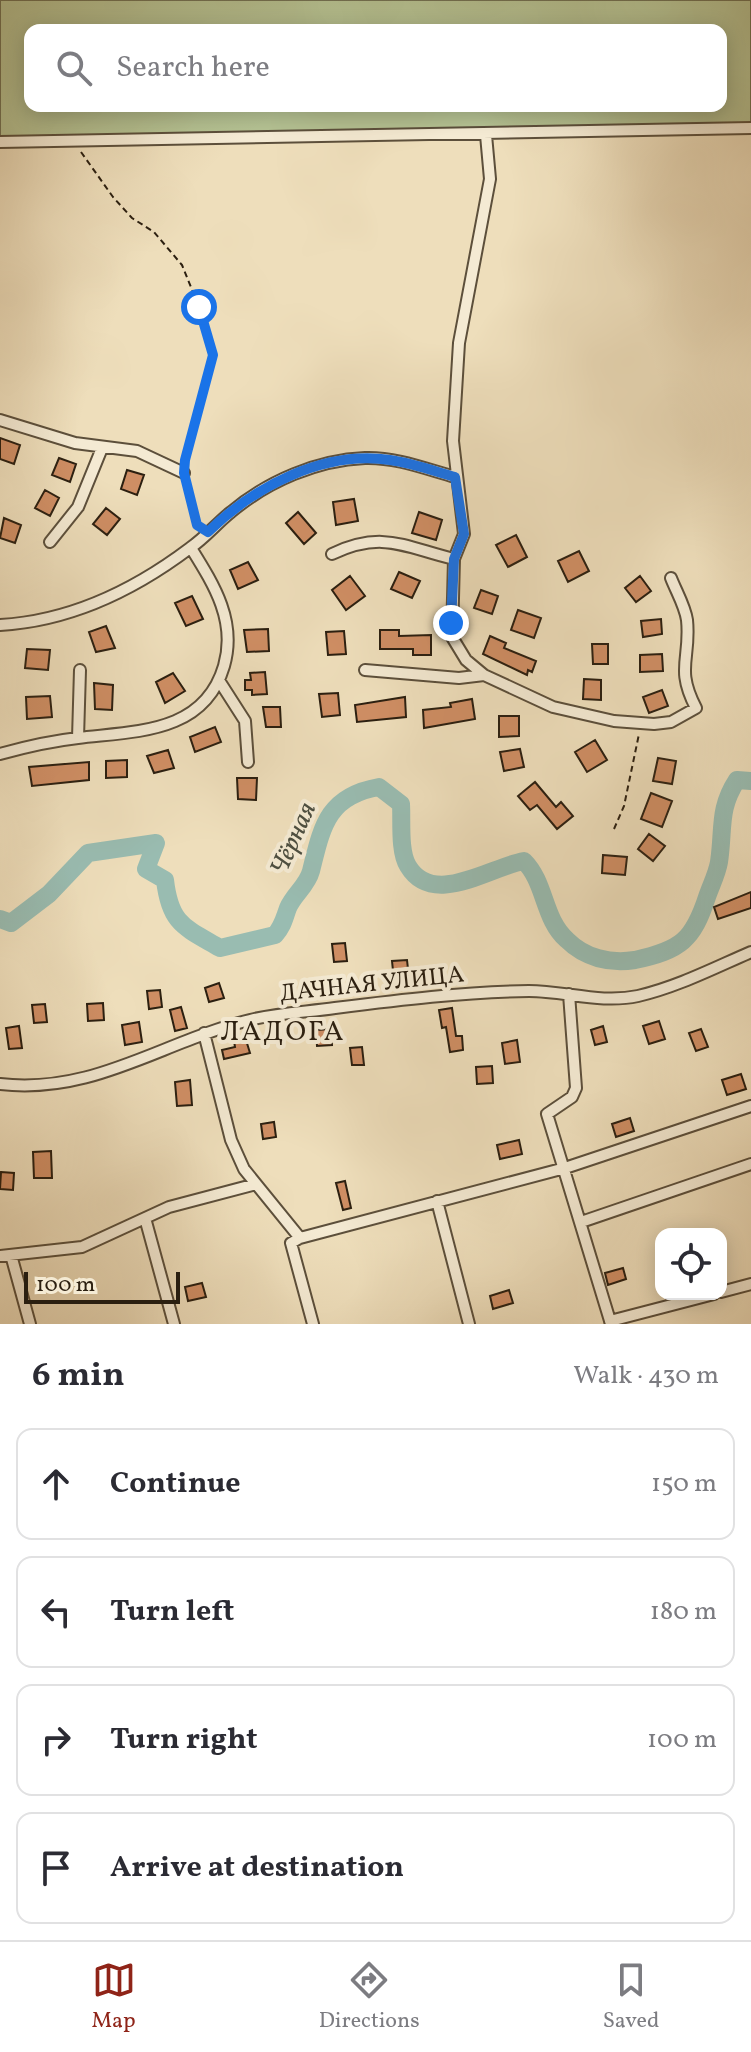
<!DOCTYPE html>
<html lang="en">
<head>
<meta charset="utf-8">
<style>
	:root { --surface:#fff; --page:#f2f2f3; --text:#2b2b33; --muted:#7c7c81; --line:#e1e1e2; --accent:#8f2418 }
	body { margin:0; font-family:Vollkorn,serif; background:var(--page); color:var(--text) }
	.controls { position:absolute; right:24px; bottom:24px; display:grid; overflow:hidden; border-radius:16px; box-shadow:0 4px 20px #0003 }
	.controls button { width:72px; height:72px; display:grid; place-items:center; padding:0; border:0; border-bottom:2px solid var(--line); background:var(--surface); color:var(--text); font:40px sans-serif }
	.scale { position:absolute; left:24px; bottom:20px; width:156px; box-sizing:border-box; padding-left:8px; border:4px solid #2b1f10; border-top:0; font-size:22px; line-height:28px; white-space:nowrap; color:#2b1f10; -webkit-text-stroke:6px #f4ead3; paint-order:stroke }
	.stop { position:absolute; width:24px; height:24px; margin:-18px; border:6px solid #1a73e8; border-radius:50%; background:#fff }
	.stop.end { background:#1a73e8; border-color:#fff; box-shadow:0 2px 8px #0008 }
	.list { margin:0; padding:0; list-style:none }
	h2 { display:flex; justify-content:space-between; align-items:center; height:104px; margin:0; padding:0 32px; font-size:34px }
	h2 small { font-size:26px; font-weight:400; color:var(--muted) }
	.list li { display:grid; grid-template-columns:52px 1fr auto; gap:24px; align-items:center; box-sizing:border-box; height:112px; margin:0 16px 16px; padding:0 16px; border:2px solid var(--line); border-radius:16px }
	.list b { display:block; font-size:30px; white-space:nowrap }
	.list em { font-size:26px; font-style:normal; color:var(--muted) }
	.icon { flex:none; width:44px; height:44px; fill:none; stroke:currentColor; stroke-width:2; stroke-linecap:round; stroke-linejoin:round }
	.map { position:relative; flex:none; width:751px; height:1324px; overflow:hidden }
	.search { position:absolute; background:var(--surface); box-shadow:0 4px 20px #0003; left:24px; right:24px; top:24px; height:88px; display:flex; align-items:center; gap:20px; box-sizing:border-box; padding:0 28px; border-radius:16px; color:var(--muted); font-size:30px }
	.sheet { height:616px; background:var(--surface) }
	nav { display:flex; justify-content:space-around; align-items:center; box-sizing:border-box; height:112px; border-top:2px solid var(--line); background:var(--surface); font-size:22px; color:var(--muted) }
	nav a { display:grid; justify-items:center; gap:4px }
	nav .on { color:var(--accent) }
	.map>svg:first-child { display:block }
	.green { fill:#b5c293; stroke:#707052; stroke-width:2; fill-rule:evenodd }
	.lines { fill:none; stroke-linecap:round; stroke-linejoin:round }
	.river { stroke:#99bcb1; stroke-width:18 }
	.building { fill:#cf8e64; stroke:#2b1f10; stroke-width:2 }
	.minor-casing { stroke:#5c4f3b; stroke-width:14 }
	.path { stroke:#2b1f10; stroke-width:2; stroke-dasharray:6 4; stroke-linecap:butt }
	.minor { stroke:#f4ead3; stroke-width:10 }
	.route { stroke:#1a73e8; stroke-width:10 }
	.labels { text-anchor:middle; dominant-baseline:central; stroke-width:8; stroke-linejoin:round; paint-order:stroke }
	.street-label { font-size:24px; fill:#2b1f10; stroke:#f4ead3 }
	.water-label { font-size:26px; font-style:italic; fill:#4c4e40; stroke:#f4ead3 }
	.quarter-label { font-size:28px; letter-spacing:2px; fill:#2b1f10; stroke:#f4ead3 }
</style>
</head>
<body>
<div class="map">
<svg width="751" height="1324" viewBox="0 0 751 1324">
	<rect width="100%" height="100%" fill="#eedebb"/>
	<filter id="stains"><feTurbulence type="fractalNoise" baseFrequency=".0025" numOctaves="4"/><feColorMatrix values="0 0 0 0 .2 0 0 0 0 .09 0 0 0 0 .02 0 0 0 .5 -.17"/></filter>
	<radialGradient id="worn" r=".72"><stop offset=".6" stop-color="#630" stop-opacity="0"/><stop offset="1" stop-color="#630" stop-opacity=".3"/></radialGradient>
	<path class="green" d="M0,0H751V123L0,139ZM30,30H721V106H30Z"/>
	<g class="lines">
		<path class="river" d="M0,919L11,923L49,894L88,853L156,843L146,869L165,880C170,924 184,927 220,948L275,935C283,926 284,919 288,908C294,894 307,886 311,871C322,827 327,796 379,787L401,804C402,821 399,852 408,866C433,908 490,867 524,861C546,883 543,919 567,940C585,958 610,964 635,960C681,950 693,940 707,897C711,885 717,874 719,862C724,829 718,809 737,780L751,781"/>
	</g>
	<path class="building" d="M0,438L20,445L14,464L0,459Z
		M59,458L76,464L70,482L52,475Z
		M127,470L144,475L137,495L121,489Z
		M45,490L59,498L50,516L35,508Z
		M354,499L358,521L336,525L333,502Z
		M106,508L120,519L107,535L93,524Z
		M298,512L316,533L304,544L286,523Z
		M419,512L442,520L436,540L412,533Z
		M4,518L21,525L15,543L0,538Z
		M516,535L527,557L508,567L496,545Z
		M579,551L589,571L568,582L558,561Z
		M248,562L258,580L238,589L230,570Z
		M399,572L420,581L412,598L391,589Z
		M350,576L365,596L346,610L332,590Z
		M640,576L651,591L636,602L625,588Z
		M481,590L498,596L492,614L474,608Z
		M192,596L203,619L186,626L175,603Z
		M518,610L541,618L534,638L511,630Z
		M661,619L662,634L643,637L641,621Z
		M106,626L115,648L96,652L89,632Z
		M268,629L269,651L247,652L244,630Z
		M380,630H399V636L431,635V655H413V649H380Z
		M344,631L346,654L328,655L326,632Z
		M490,636L506,643L504,648L536,661L532,672L528,670L527,675L483,654Z
		M592,644H608V664H593Z
		M27,649L50,650L48,670L25,668Z
		M662,654L663,671L640,672V655Z
		M265,672L267,694L252,695V690H245V680H251L250,673Z
		M173,673L185,691L165,703L156,682Z
		M584,679L601,680V700L583,699Z
		M94,683L113,685L112,710L95,709Z
		M662,690L668,706L649,713L643,697Z
		M338,693L340,715L322,717L319,694Z
		M50,696L52,717L27,719L26,697Z
		M405,697L406,717L357,722L355,705Z
		M472,699L475,719L424,728L423,710L451,707L450,703Z
		M263,707H280L281,727H266Z
		M499,716H519V736L499,737Z
		M215,727L221,742L195,752L190,737Z
		M595,740L607,760L587,772L575,752Z
		M520,749L524,767L504,771L500,752Z
		M168,750L174,768L154,773L147,756Z
		M658,758L676,761L672,784L653,781Z
		M127,760V777L106,778V761Z
		M89,762V780L32,786L29,767Z
		M237,778H257L256,800L238,799Z
		M535,782L556,807L561,802L573,816L557,829L537,805L530,810L518,796Z
		M651,793L672,801L662,827L641,819Z
		M649,834L665,846L653,861L638,849Z
		M603,855L627,857L625,875L602,873Z
		M751,892V908L718,919L714,907Z
		M345,943L347,961L334,962L332,944Z
		M407,960L409,978L394,980L392,961Z
		M219,983L224,998L209,1002L205,988Z
		M160,990L162,1007L149,1009L147,991Z
		M103,1003L104,1020L88,1021L87,1004Z
		M45,1004L47,1022L34,1023L32,1005Z
		M181,1007L187,1028L175,1031L170,1010Z
		M452,1008L456,1036H462L463,1050L450,1052L446,1027L442,1028L439,1010Z
		M659,1021L665,1039L649,1044L643,1026Z
		M139,1022L142,1042L125,1045L122,1025Z
		M19,1026L22,1048L9,1049L6,1028Z
		M603,1026L607,1042L595,1045L591,1030Z
		M331,1029L332,1045L317,1046L316,1030Z
		M701,1029L708,1047L696,1051L689,1033Z
		M246,1040L250,1053L224,1059L222,1050L235,1047L234,1041Z
		M517,1040L520,1062L505,1064L502,1043Z
		M362,1047L364,1065H352L350,1048Z
		M492,1066L493,1083L477,1084L476,1067Z
		M741,1074L746,1089L727,1095L722,1080Z
		M190,1080L192,1105L177,1106L175,1082Z
		M630,1118L634,1131L616,1137L612,1124Z
		M274,1122L276,1137L263,1139L261,1124Z
		M519,1140L522,1154L500,1159L497,1145Z
		M51,1151L52,1178H34L33,1152Z
		M1,1172L14,1173L13,1190L0,1189Z
		M345,1181L351,1208L343,1210L336,1183Z
		M623,1268L626,1279L608,1285L605,1273Z
		M202,1283L206,1297L188,1301L185,1287Z
		M509,1290L513,1303L493,1309L490,1296Z"/>
	<g class="lines">
		<defs>
			<path id="minor" d="M486,135L490,179L459,343L453,441L464,534L454,559L452,637L466,660L484,675L553,707L614,721L654,724L671,722L696,708C675,668 691,659 687,620C685,606 676,591 671,578
				M0,142L751,128
				M0,420L75,443L137,451L184,473
				M50,542L78,507L102,448
				M332,554C383,530 404,547 454,559
				M0,625C71,621 133,591 190,548C205,538 217,523 231,512C268,481 317,460 365,458C396,457 426,469 455,477
				M365,670L459,678L484,675
				M220,682L245,721L248,762
				M78,738L80,670
				M0,754C25,747 51,741 78,738C135,731 204,734 224,666C237,621 214,585 191,548
				M569,994L576,1088L572,1097L547,1114L611,1324
				M204,1033L231,1140L244,1169L300,1238
				M0,1084C94,1095 163,1041 250,1020C277,1013 307,1012 335,1008C399,1000 464,992 529,991C565,991 601,1004 638,996C677,987 714,968 751,952
				M437,1201L469,1324
				M145,1218L174,1324
				M581,1222L751,1164
				M11,1255L30,1324
				M0,1256L82,1247L169,1207L256,1184
				M721,1292L751,1284
				M610,1321L714,1294
				M313,1324L291,1243L300,1238L565,1168L751,1106"/>
		</defs>
		<use href="#minor" class="minor-casing"/>
		<path class="path" d="M81,152L113,197L132,218L154,232L182,265L199,307L213,355L185,460
			M187,482L199,526
			M614,829L624,806L639,734"/>
		<use href="#minor" class="minor"/>
	</g>
	<g class="lines">
		<path class="route" d="M199,307L213,355L185,460L184,473L197,525L208,532C254,487 323,450 390,460C412,463 434,471 455,477L464,534L454,559L451,623"/>
	</g>
	<g class="labels">
		<g class="street-label">
			<text transform="translate(372 985) rotate(-6)">ДАЧНАЯ УЛИЦА</text>
		</g>
		<g class="water-label">
			<text transform="translate(294 839) rotate(-66)">Чёрная</text>
		</g>
		<g class="quarter-label">
			<text x="283" y="1032">ЛАДОГА</text>
		</g>
	</g>
	<rect width="100%" height="100%" filter="url(#stains)"/>
	<rect width="100%" height="100%" fill="url(#worn)"/>
</svg>
<div class="controls">
<button><svg class="icon" aria-label="locate" viewBox="0 0 24 24"><circle cx="12" cy="12" r="6"/><path d="M12 2v4M12 18v4M2 12h4M18 12h4"/></svg></button>
</div>
<div class="scale">100 m</div>
<div class="stop" style="left:199px;top:307px"></div>
<div class="stop end" style="left:451px;top:623px"></div>
<div class="search"><svg class="icon" aria-label="search" viewBox="0 0 24 24"><circle cx="10" cy="10" r="6"/><path d="M15 15l6 6"/></svg>Search here</div>
</div>
<section class="sheet">
<h2>6 min<small>Walk · 430 m</small></h2>
<ul class="list">
<li><svg class="icon" aria-label="ahead" viewBox="0 0 24 24"><path d="M12 20V5M6 11l6-6 6 6"/></svg><div><b>Continue</b></div><em>150 m</em></li>
<li><svg class="icon" aria-label="left" viewBox="0 0 24 24"><path d="M17 20v-9H6M10 6l-5 5 5 5"/></svg><div><b>Turn left</b></div><em>180 m</em></li>
<li><svg class="icon" aria-label="right" viewBox="0 0 24 24"><path d="M7 20v-9h11M14 6l5 5-5 5"/></svg><div><b>Turn right</b></div><em>100 m</em></li>
<li><svg class="icon" aria-label="arrive" viewBox="0 0 24 24"><path d="M6 21V4h12l-3 4 3 4H6"/></svg><div><b>Arrive at destination</b></div></li>
</ul>
</section>
<nav>
<a class="on"><svg class="icon" aria-label="map" viewBox="0 0 24 24"><path d="M3 6l6-2 6 2 6-2v14l-6 2-6-2-6 2zM9 4v14M15 6v14"/></svg>Map</a>
<a><svg class="icon" aria-label="directions" viewBox="0 0 24 24"><path d="M12 3l9 9-9 9-9-9zM9 14v-3h6M13 9l2 2-2 2"/></svg>Directions</a>
<a><svg class="icon" aria-label="saved" viewBox="0 0 24 24"><path d="M7 4h10v16l-5-4-5 4z"/></svg>Saved</a>
</nav>
</body>
</html>
